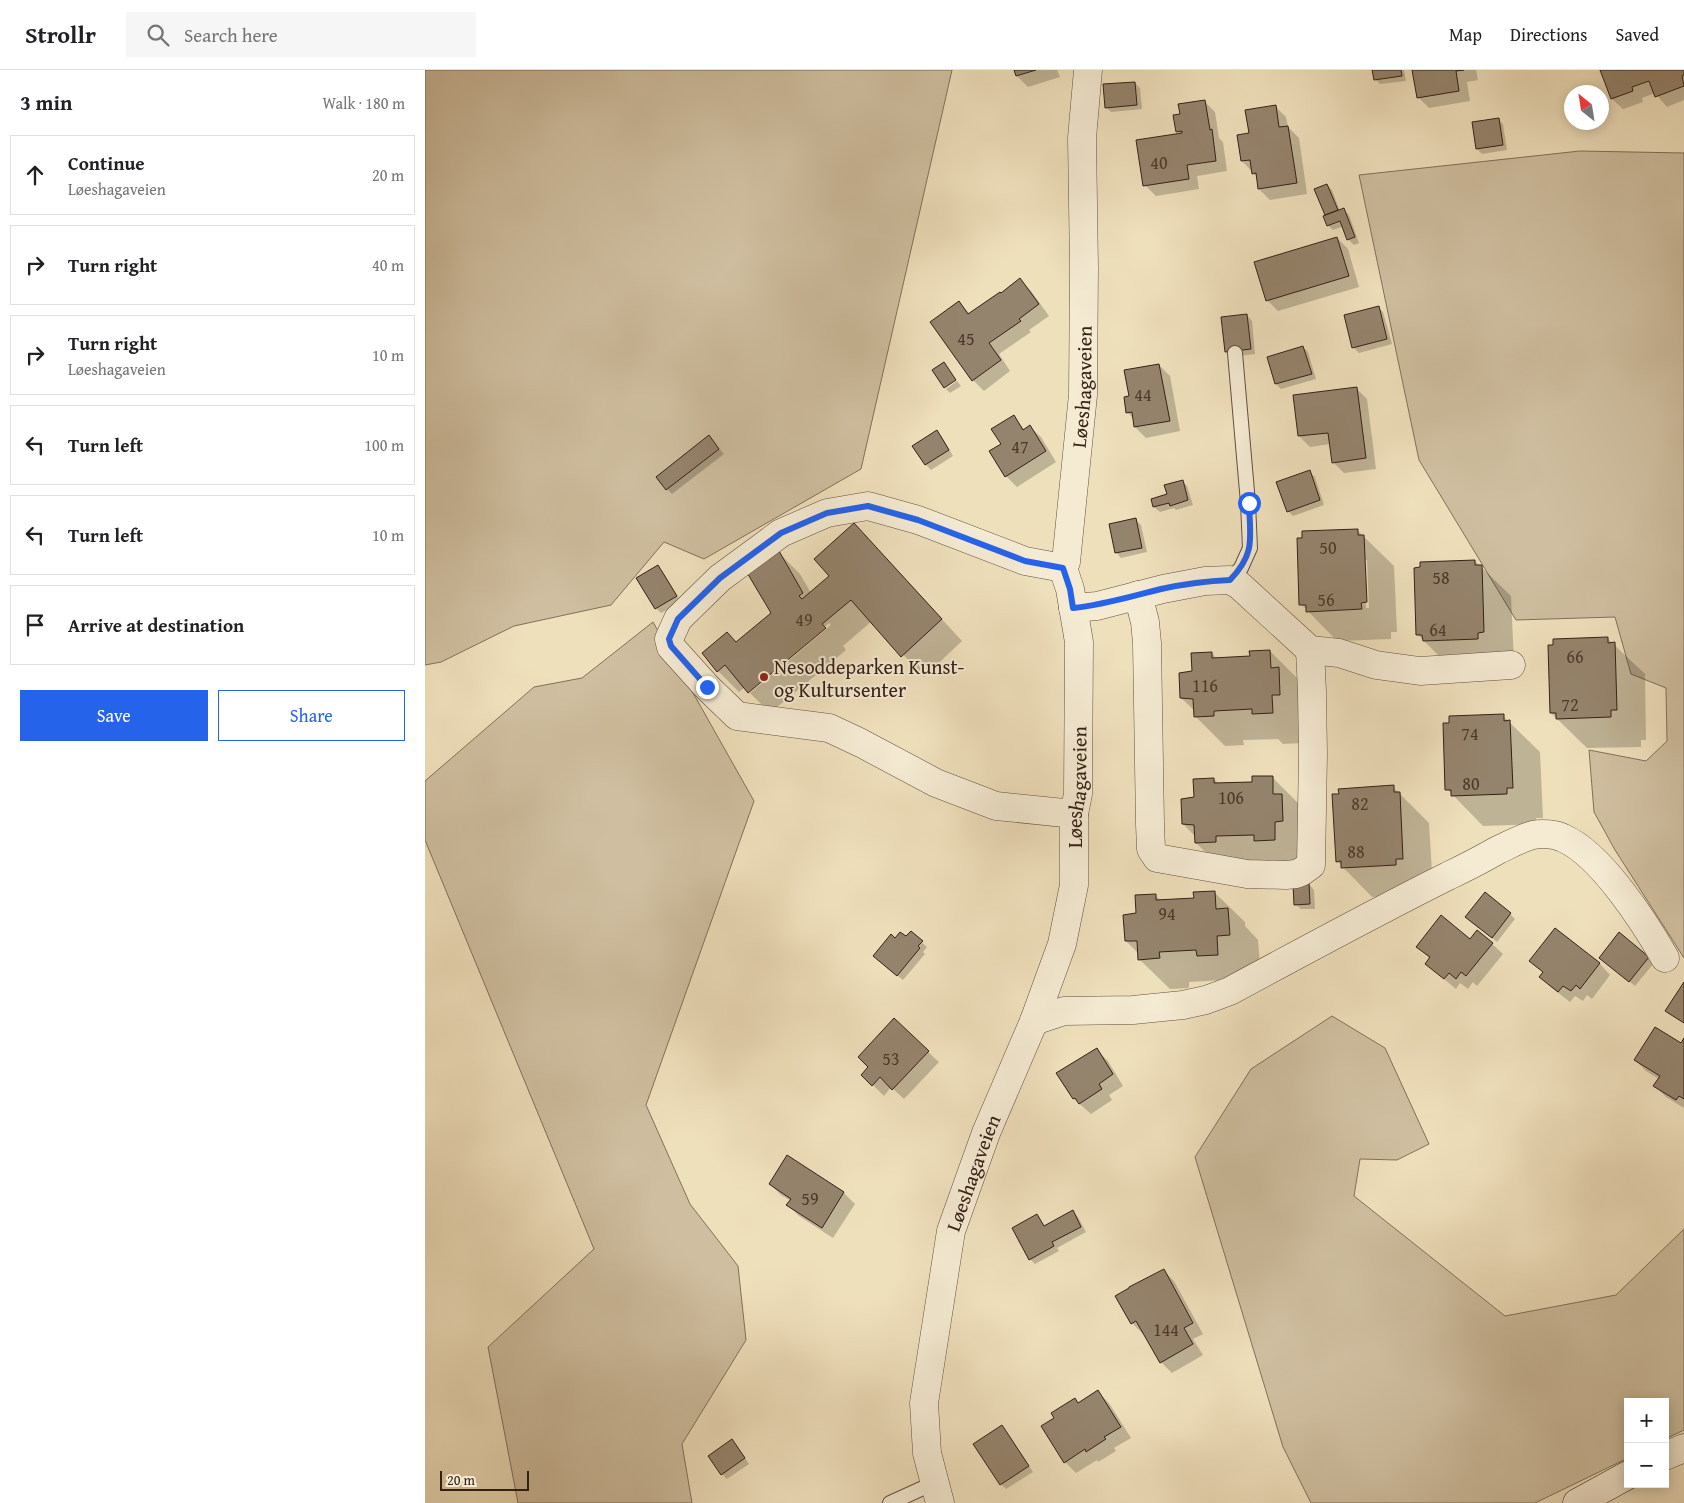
<!DOCTYPE html>
<html lang="en">
<head>
<meta charset="utf-8">
<style>
	:root { --surface:#fff; --page:#f6f6f6; --text:#202124; --muted:#757577; --line:#e0e0e0; --accent:#2563eb }
	body { margin:0; font-family:"Gentium Book Plus",serif; background:var(--page); color:var(--text) }
	.controls { position:absolute; right:15px; bottom:15px; display:grid; overflow:hidden; border-radius:0px; box-shadow:0 2px 12px #0003 }
	.controls button { width:45px; height:45px; display:grid; place-items:center; padding:0; border:0; border-bottom:1px solid var(--line); background:var(--surface); color:var(--text); font:25px sans-serif }
	.compass { position:absolute; left:1139px; top:15px; width:45px; height:45px; border-radius:50%; background:var(--surface); box-shadow:0 2px 12px #0003; rotate:330deg }
	.scale { position:absolute; left:15px; bottom:12px; width:89px; box-sizing:border-box; padding-left:5px; border:2px solid #342017; border-top:0; font-size:14px; line-height:18px; white-space:nowrap; color:#342017; -webkit-text-stroke:4px #f5ebd3; paint-order:stroke }
	.stop { position:absolute; width:15px; height:15px; margin:-11px; border:4px solid #2563eb; border-radius:50%; background:#fff }
	.stop.end { background:#2563eb; border-color:#fff; box-shadow:0 1px 5px #0008 }
	.list { margin:0; padding:0; list-style:none }
	h2 { display:flex; justify-content:space-between; align-items:center; height:65px; margin:0; padding:0 20px; font-size:21px }
	h2 small { font-size:16px; font-weight:400; color:var(--muted) }
	.list li { display:grid; grid-template-columns:32px 1fr auto; gap:15px; align-items:center; box-sizing:border-box; height:80px; margin:0 10px 10px; padding:0 10px; border:1px solid var(--line); border-radius:0px }
	.list b { display:block; font-size:19px; white-space:nowrap }
	.list p { margin:0; font-size:16px; white-space:nowrap; color:var(--muted) }
	.list em { font-size:16px; font-style:normal; color:var(--muted) }
	.actions { display:flex; gap:10px; padding:15px 20px }
	.actions a { flex:1; padding:11px 0; border:1px solid var(--accent); border-radius:0px; text-align:center; font-size:18px; color:var(--accent) }
	.actions .main { background:var(--accent); color:#fff }
	.icon { flex:none; width:28px; height:28px; fill:none; stroke:currentColor; stroke-width:2; stroke-linecap:round; stroke-linejoin:round }
	.map { position:relative; flex:none; width:1259px; height:1433px; overflow:hidden }
	header { display:flex; align-items:center; gap:30px; box-sizing:border-box; height:70px; padding:0 25px; background:var(--surface); border-bottom:1px solid var(--line) }
	header strong { font-size:24px }
	nav { display:flex; gap:28px; margin-inline-start:auto; font-size:18px }
	.search { width:350px; height:45px; background:var(--page); display:flex; align-items:center; gap:12px; box-sizing:border-box; padding:0 18px; border-radius:0px; color:var(--muted); font-size:19px }
	main { display:flex }
	aside { flex:1; background:var(--surface) }
	.map>svg:first-child { display:block }
	.green { fill:#cfbfa0; stroke:#82705c }
	.shadow { fill:#0003; fill-rule:evenodd }
	.building { fill:#95846d; stroke:#342017 }
	.lines { fill:none; stroke-linecap:round; stroke-linejoin:round }
	.service-casing { stroke:#635040; stroke-width:16 }
	.minor-casing { stroke:#635040; stroke-width:29 }
	.secondary-casing { stroke:#342017; stroke-width:29 }
	.service { stroke:#f5ebd3; stroke-width:14 }
	.minor { stroke:#f5ebd3; stroke-width:28 }
	.secondary { stroke:#f5ebd3; stroke-width:28 }
	.route { stroke:#2563eb; stroke-width:6 }
	.poi-dot { fill:#8f2418; stroke:#f5ebd3; stroke-width:2 }
	.labels { text-anchor:middle; dominant-baseline:central; stroke-width:4; stroke-linejoin:round; paint-order:stroke }
	.number-label { font-size:18px; fill:#4c392c }
	.street-label { font-size:20px; fill:#342017; stroke:#f5ebd3 }
	.poi-label { font-size:20px; fill:#342017; stroke:#f5ebd3; text-anchor:start }
</style>
</head>
<body>
<header>
<strong>Strollr</strong>
<div class="search"><svg class="icon" aria-label="search" viewBox="0 0 24 24"><circle cx="10" cy="10" r="6"/><path d="M15 15l6 6"/></svg>Search here</div>
<nav><a>Map</a><a>Directions</a><a>Saved</a></nav>
</header>
<main>
<aside>
<h2>3 min<small>Walk · 180 m</small></h2>
<ul class="list">
<li><svg class="icon" aria-label="ahead" viewBox="0 0 24 24"><path d="M12 20V5M6 11l6-6 6 6"/></svg><div><b>Continue</b><p>Løeshagaveien</p></div><em>20 m</em></li>
<li><svg class="icon" aria-label="right" viewBox="0 0 24 24"><path d="M7 20v-9h11M14 6l5 5-5 5"/></svg><div><b>Turn right</b></div><em>40 m</em></li>
<li><svg class="icon" aria-label="right" viewBox="0 0 24 24"><path d="M7 20v-9h11M14 6l5 5-5 5"/></svg><div><b>Turn right</b><p>Løeshagaveien</p></div><em>10 m</em></li>
<li><svg class="icon" aria-label="left" viewBox="0 0 24 24"><path d="M17 20v-9H6M10 6l-5 5 5 5"/></svg><div><b>Turn left</b></div><em>100 m</em></li>
<li><svg class="icon" aria-label="left" viewBox="0 0 24 24"><path d="M17 20v-9H6M10 6l-5 5 5 5"/></svg><div><b>Turn left</b></div><em>10 m</em></li>
<li><svg class="icon" aria-label="arrive" viewBox="0 0 24 24"><path d="M6 21V4h12l-3 4 3 4H6"/></svg><div><b>Arrive at destination</b></div></li>
</ul>
<div class="actions"><a class="main">Save</a><a>Share</a></div>
</aside>
<div class="map">
<svg width="1259" height="1433" viewBox="0 0 1259 1433">
	<rect width="100%" height="100%" fill="#efe0bc"/>
	<filter id="stains"><feTurbulence type="fractalNoise" baseFrequency=".004" numOctaves="4"/><feColorMatrix values="0 0 0 0 .2 0 0 0 0 .09 0 0 0 0 .02 0 0 0 .5 -.17"/></filter>
	<radialGradient id="worn" r=".72"><stop offset=".6" stop-color="#630" stop-opacity="0"/><stop offset="1" stop-color="#630" stop-opacity=".3"/></radialGradient>
	<path class="green" d="M0,0H527L436,399L279,489L239,472L186,535L89,556L16,592L0,595Z
		M1155,81L1259,83V888L1190,780L1169,742L1164,680L1221,691L1242,671L1241,618L1206,604L1190,547L1091,550L994,390L934,105Z
		M228,552L329,731L221,1035L265,1134L313,1196L321,1270L257,1374L267,1433H93L63,1277L169,1179L0,770V711L109,617L157,608Z
		M907,946L960,978L1004,1074L972,1090L935,1089L929,1126L1080,1246L1191,1225L1259,1159V1360L1240,1369V1332H1203V1388L1110,1433H886L858,1377L770,1087L826,999Z"/>
	<path class="shadow" d="M591,0H632L635,7L603,17L592,6Z
		M948,0H979L981,11L955,14L950,9Z
		M989,0H1051L1053,10L1042,12L1045,31L1004,38L993,27Z
		M1176,0H1259V30L1242,37L1230,23L1217,28L1218,32L1198,39L1187,29Z
		M710,13L715,18L717,39L686,42L681,37Z
		M779,31L790,42L794,68L798,72L802,101L772,106L774,119L731,126L720,115L756,65L752,61L756,45Z
		M850,36L861,47L863,57L874,68L882,124L845,130L834,119L833,108L817,91L825,64Z
		M1073,49L1078,54L1082,80L1057,84L1052,79Z
		M902,115L907,120L915,141L919,140L924,145L934,173L929,175L923,169L919,156L908,160L903,155L902,146L891,120Z
		M912,168L923,179L934,217L853,241L842,230Z
		M595,210L606,221L624,246L604,260L606,262L574,284L585,301L559,321L548,310L534,232L545,244L577,225Z
		M953,237L958,242L967,274L934,283L929,278L920,246Z
		M822,245L827,251L830,284L806,287L801,282Z
		M878,277L883,282L891,309L856,319L851,314L843,287Z
		M734,295L745,306L755,361L721,368L710,357L709,349L702,342L705,327Z
		M532,311L536,316L525,323L521,319Z
		M931,318L942,329L951,399L919,403L908,392L905,374L885,377L874,366Z
		M588,347L600,360L605,357L616,367L631,392L592,417L581,406L577,374Z
		M512,362L517,367L528,386L506,400L501,395Z
		M284,367L299,384L247,424L242,419Z
		M885,402L890,407L899,435L868,446L863,441Z
		M757,411L762,416L768,435L751,440L749,438L735,442L729,437L727,429L743,425Z
		M711,450L716,455L722,482L696,488L691,482Z
		M429,454L537,571L499,607L447,551L418,576L421,580L345,643L325,623L406,555L404,553L324,620L320,617L314,622L293,601L311,573L347,543L354,483L375,504L386,523L406,506Z
		M932,460L969,496L972,562H966V569L912,571L876,534ZM939,490H942L944,538H941Z
		M1050,491L1086,526L1089,592L1023,595L993,565Z
		M233,497L238,502L256,532L236,543L231,538Z
		M1182,568L1220,604L1221,670H1216V677L1162,678L1126,643Z
		M845,581L875,611L878,673L858,674L853,669L818,670L819,675L800,676L770,646V641L756,628L768,602L787,583L792,589L826,587Z
		M1078,646L1115,682L1118,748H1111L1112,754L1058,756L1022,719Z
		M847,707L877,737L880,800L802,803L771,773V767L758,754L770,728L789,709L794,714L828,713Z
		M968,717L1004,753L1008,819L1001,825L947,827L912,791Z
		M884,814L889,820L890,839H876L870,834Z
		M789,822L820,852V856L833,870L835,895L822,896L823,915L797,910L764,912V918L745,919L714,889V884L701,871L712,844L730,825L736,831L770,829Z
		M1085,844L1090,849L1072,872L1047,852Z
		M1130,859L1175,894L1185,905L1167,929L1162,925L1158,931L1150,926L1145,932L1127,918L1116,907L1119,903L1105,891Z
		M486,863L502,877L498,882L500,884L478,910L454,891L471,870L481,868Z
		M1046,870L1067,874L1078,884L1052,916L1048,912L1043,919L1035,913L1031,919L1013,904L1002,893L1005,889L993,877Z
		M1224,887L1229,893L1210,916L1175,888Z
		M1259,970V1038L1241,1027L1230,1016L1234,1009L1221,1001L1210,990L1256,975Z
		M672,980L683,991L698,1016L684,1025L687,1030L666,1044L649,1029L633,1004Z
		M503,982L514,992L479,1029L466,1017L459,1026L438,1005Z
		M362,1087L419,1123L430,1134L408,1168L374,1146L363,1135L366,1131L356,1125L345,1114Z
		M648,1142L653,1147L661,1162L632,1178L634,1181L610,1194L605,1189L612,1145L620,1157Z
		M738,1200L749,1211L778,1264L768,1269L778,1285L747,1303L736,1292L719,1263L718,1264L707,1253Z
		M673,1322L684,1333L706,1368L689,1378L691,1381L673,1392L672,1390L651,1403L640,1392L650,1329L654,1334Z
		M577,1356L582,1362L608,1402L581,1419L576,1414Z
		M312,1376L324,1394L302,1409L297,1404Z"/>
	<path class="building" d="M589,0H611L591,6Z
		M947,0H976L977,6L949,10Z
		M987,0H1039L1031,1L1034,21L992,28Z
		M1175,0H1259V5L1257,6L1259,16L1230,27L1224,11L1207,17L1208,21L1186,29Z
		M710,12L712,35L680,38L678,14Z
		M780,30L785,60L787,59L791,91L762,95L764,109L718,116L711,70L757,63V61L751,62L748,45L755,44L753,34Z
		M851,35L854,57L863,56L872,113L833,119L831,103L827,104L825,90L816,91L812,65L824,63L820,40Z
		M1074,48L1078,75L1051,79L1047,52Z
		M902,114L913,140L900,145L889,119Z
		M919,138L930,167L922,170L915,151L902,156L898,146Z
		M912,167L924,206L841,231L829,192Z
		M595,208L614,234L594,249L596,251L564,273L576,290L547,311L505,252L534,231L543,244L575,222L576,223Z
		M954,236L962,269L927,278L919,245Z
		M822,244L826,279L800,282L796,247Z
		M878,276L887,304L850,314L842,287Z
		M519,292L531,310L519,318L507,300Z
		M734,294L745,351L709,357L707,342L701,343L699,327L704,326L699,300Z
		M932,317L941,388L907,393L903,363L873,366L868,325Z
		M589,345L598,360L605,355L621,381L580,407L564,381L576,374L566,359Z
		M512,360L524,380L500,395L487,376Z
		M284,365L294,379L241,420L231,407Z
		M885,400L895,430L862,442L851,412Z
		M758,410L763,430L745,436L744,433L728,437L726,429L742,424L739,415Z
		M711,448L717,478L690,483L684,454Z
		M429,453L517,549L476,587L426,530L397,554L401,558L323,623L300,595L292,602L277,583L302,562L311,572L346,543L321,501L354,481L378,523L374,526L377,529L404,506L389,489Z
		M933,459V465H939L942,532L936,533L937,539L881,542V535H874L872,468H877V461Z
		M1050,490V495H1057L1059,562L1053,563V569L998,571L997,565H991L989,498L995,497V492Z
		M233,495L252,526L230,539L211,508Z
		M1183,567V573L1190,572L1192,640H1186V647L1131,649V643H1125L1123,575H1128V569Z
		M845,580L846,598L854,597L855,625H847L848,643L827,644V639L789,641V646L769,647L768,629L755,628L754,603L767,601L766,583L787,582V588L825,586L824,581Z
		M1079,644V651L1085,650L1088,718H1082V724L1026,726V720H1020L1018,653H1024V646Z
		M827,706H848V724H857L858,751L850,752V770L829,771V765L791,766V772L770,773L769,755L757,754L756,729L769,727L768,709L789,708V713L827,712Z
		M969,715V722H975L978,789H971V795L916,798V791L911,792L907,724H914L913,719Z
		M884,813L885,834L869,835L868,814Z
		M790,821L791,839L803,838L805,865L792,866L793,885L772,886L771,880L734,882L735,888L713,890L712,871H700L698,845L711,843L710,825L731,824V830L769,828L768,822Z
		M1060,822L1086,843L1067,868L1040,847Z
		M1016,845L1045,869L1052,860L1068,873L1041,906L1036,902L1031,909L1024,903L1019,909L1000,894L1005,887L991,877Z
		M1130,858L1175,893L1155,919L1151,915L1146,921L1138,916L1133,922L1114,907L1118,902L1104,891Z
		M486,861L498,871L493,876L495,878L472,906L448,886L466,864L470,868L475,862L481,866Z
		M1194,862L1224,887L1204,912L1174,888Z
		M1259,912V953L1240,941Z
		M469,948L504,981L467,1020L455,1007L447,1016L436,1005L443,997L433,987Z
		M1230,957L1256,973L1259,968V1029L1254,1026L1251,1030L1228,1016L1235,1006L1209,990Z
		M672,978L688,1004L674,1014L677,1019L654,1034L650,1028L648,1029L631,1003Z
		M362,1085L419,1122L397,1158L361,1135L366,1129L344,1114Z
		M648,1140L656,1157L627,1172L629,1176L604,1190L587,1158L612,1144L619,1156Z
		M739,1199L768,1253L759,1258L768,1274L735,1293L711,1251L706,1254L690,1226L704,1218V1217Z
		M673,1320L696,1357L679,1367L681,1369L661,1382L660,1379L639,1393L616,1356L629,1348L626,1343L650,1328L653,1333Z
		M577,1355L604,1396L575,1415L548,1374Z
		M307,1369L320,1388L296,1405L283,1386Z"/>
	<g class="lines">
		<defs>
			<path id="service" d="M805,510L816,498L825,478L823,433L810,283
				M465,1433L509,1413"/>
			<g id="minor">
				<path d="M638,498L600,491L493,450L443,436L402,443L356,463L295,508L253,549L244,569L246,577L282,617L312,646L404,658L436,673L511,713L571,736L649,744"/>
				<path d="M713,525L720,552L722,573L725,754L726,779L732,788L822,804L861,805L871,804L876,802L886,795L888,684L887,622L885,580"/>
				<path d="M648,538L672,536L738,519L780,511L805,510L814,515L885,580L914,583L951,595L995,601L1086,595"/>
				<path d="M609,951L639,941L708,940L758,935L781,930L805,921C877,882 949,843 1023,806C1040,798 1057,789 1073,780C1084,775 1096,768 1108,765C1117,763 1130,764 1138,768C1176,784 1220,853 1240,888"/>
				<path id="s1" d="M515,1433L502,1383L499,1333L526,1161L561,1063L609,951L637,874L649,815V744L653,724L654,572L645,519L638,498L641,492L658,325L659,198L657,68L663,0"/>
			</g>
			<path id="secondary" d="M1240,1386L1259,1378
				M1152,1433L1203,1405"/>
		</defs>
		<use href="#service" class="service-casing"/>
		<use href="#minor" class="minor-casing"/>
		<use href="#secondary" class="secondary-casing"/>
		<use href="#service" class="service"/>
		<use href="#minor" class="minor"/>
		<use href="#secondary" class="secondary"/>
	</g>
	<g class="lines">
		<path class="route" d="M282,617L246,576L244,569L253,549L295,508L356,463L402,443L443,436L493,450L600,491L638,498L645,519L648,538C678,535 707,526 736,519C759,514 782,511 805,510C831,483 825,468 824,433"/>
	</g>
	<circle class="poi-dot" cx="339" cy="607" r="5"/>
	<g class="labels">
		<g class="number-label">
			<text x="734" y="92">40</text>
			<text x="541" y="268">45</text>
			<text x="718" y="324">44</text>
			<text x="595" y="376">47</text>
			<text x="903" y="477">50</text>
			<text x="1016" y="507">58</text>
			<text x="901" y="529">56</text>
			<text x="379" y="549">49</text>
			<text x="1013" y="559">64</text>
			<text x="1150" y="586">66</text>
			<text x="780" y="615">116</text>
			<text x="1145" y="634">72</text>
			<text x="1045" y="663">74</text>
			<text x="1046" y="713">80</text>
			<text x="806" y="727">106</text>
			<text x="935" y="733">82</text>
			<text x="931" y="781">88</text>
			<text x="742" y="843">94</text>
			<text x="466" y="988">53</text>
			<text x="385" y="1128">59</text>
			<text x="741" y="1259">144</text>
		</g>
		<g class="street-label">
			<text stroke="none"><textPath href="#s1" startOffset="1146">Løeshagaveien</textPath></text>
			<text stroke="none"><textPath href="#s1" startOffset="742">Løeshagaveien</textPath></text>
			<text stroke="none"><textPath href="#s1" startOffset="338">Løeshagaveien</textPath></text>
		</g>
		<g class="poi-label">
			<text x="349" y="596">Nesoddeparken Kunst-<tspan x="349" dy="23">og Kultursenter</tspan></text>
		</g>
	</g>
	<rect width="100%" height="100%" filter="url(#stains)"/>
	<rect width="100%" height="100%" fill="url(#worn)"/>
</svg>
<div class="controls">
<button>+</button>
<button>−</button>
</div>
<svg class="compass" viewBox="-18 -18 36 36"><path d="M0-13l5 13h-10z" fill="#e53935"/><path d="M0 13l5-13h-10z" fill="#757577"/></svg>
<div class="scale">20 m</div>
<div class="stop" style="left:824px;top:433px"></div>
<div class="stop end" style="left:282px;top:617px"></div>
</div>
</main>
</body>
</html>
